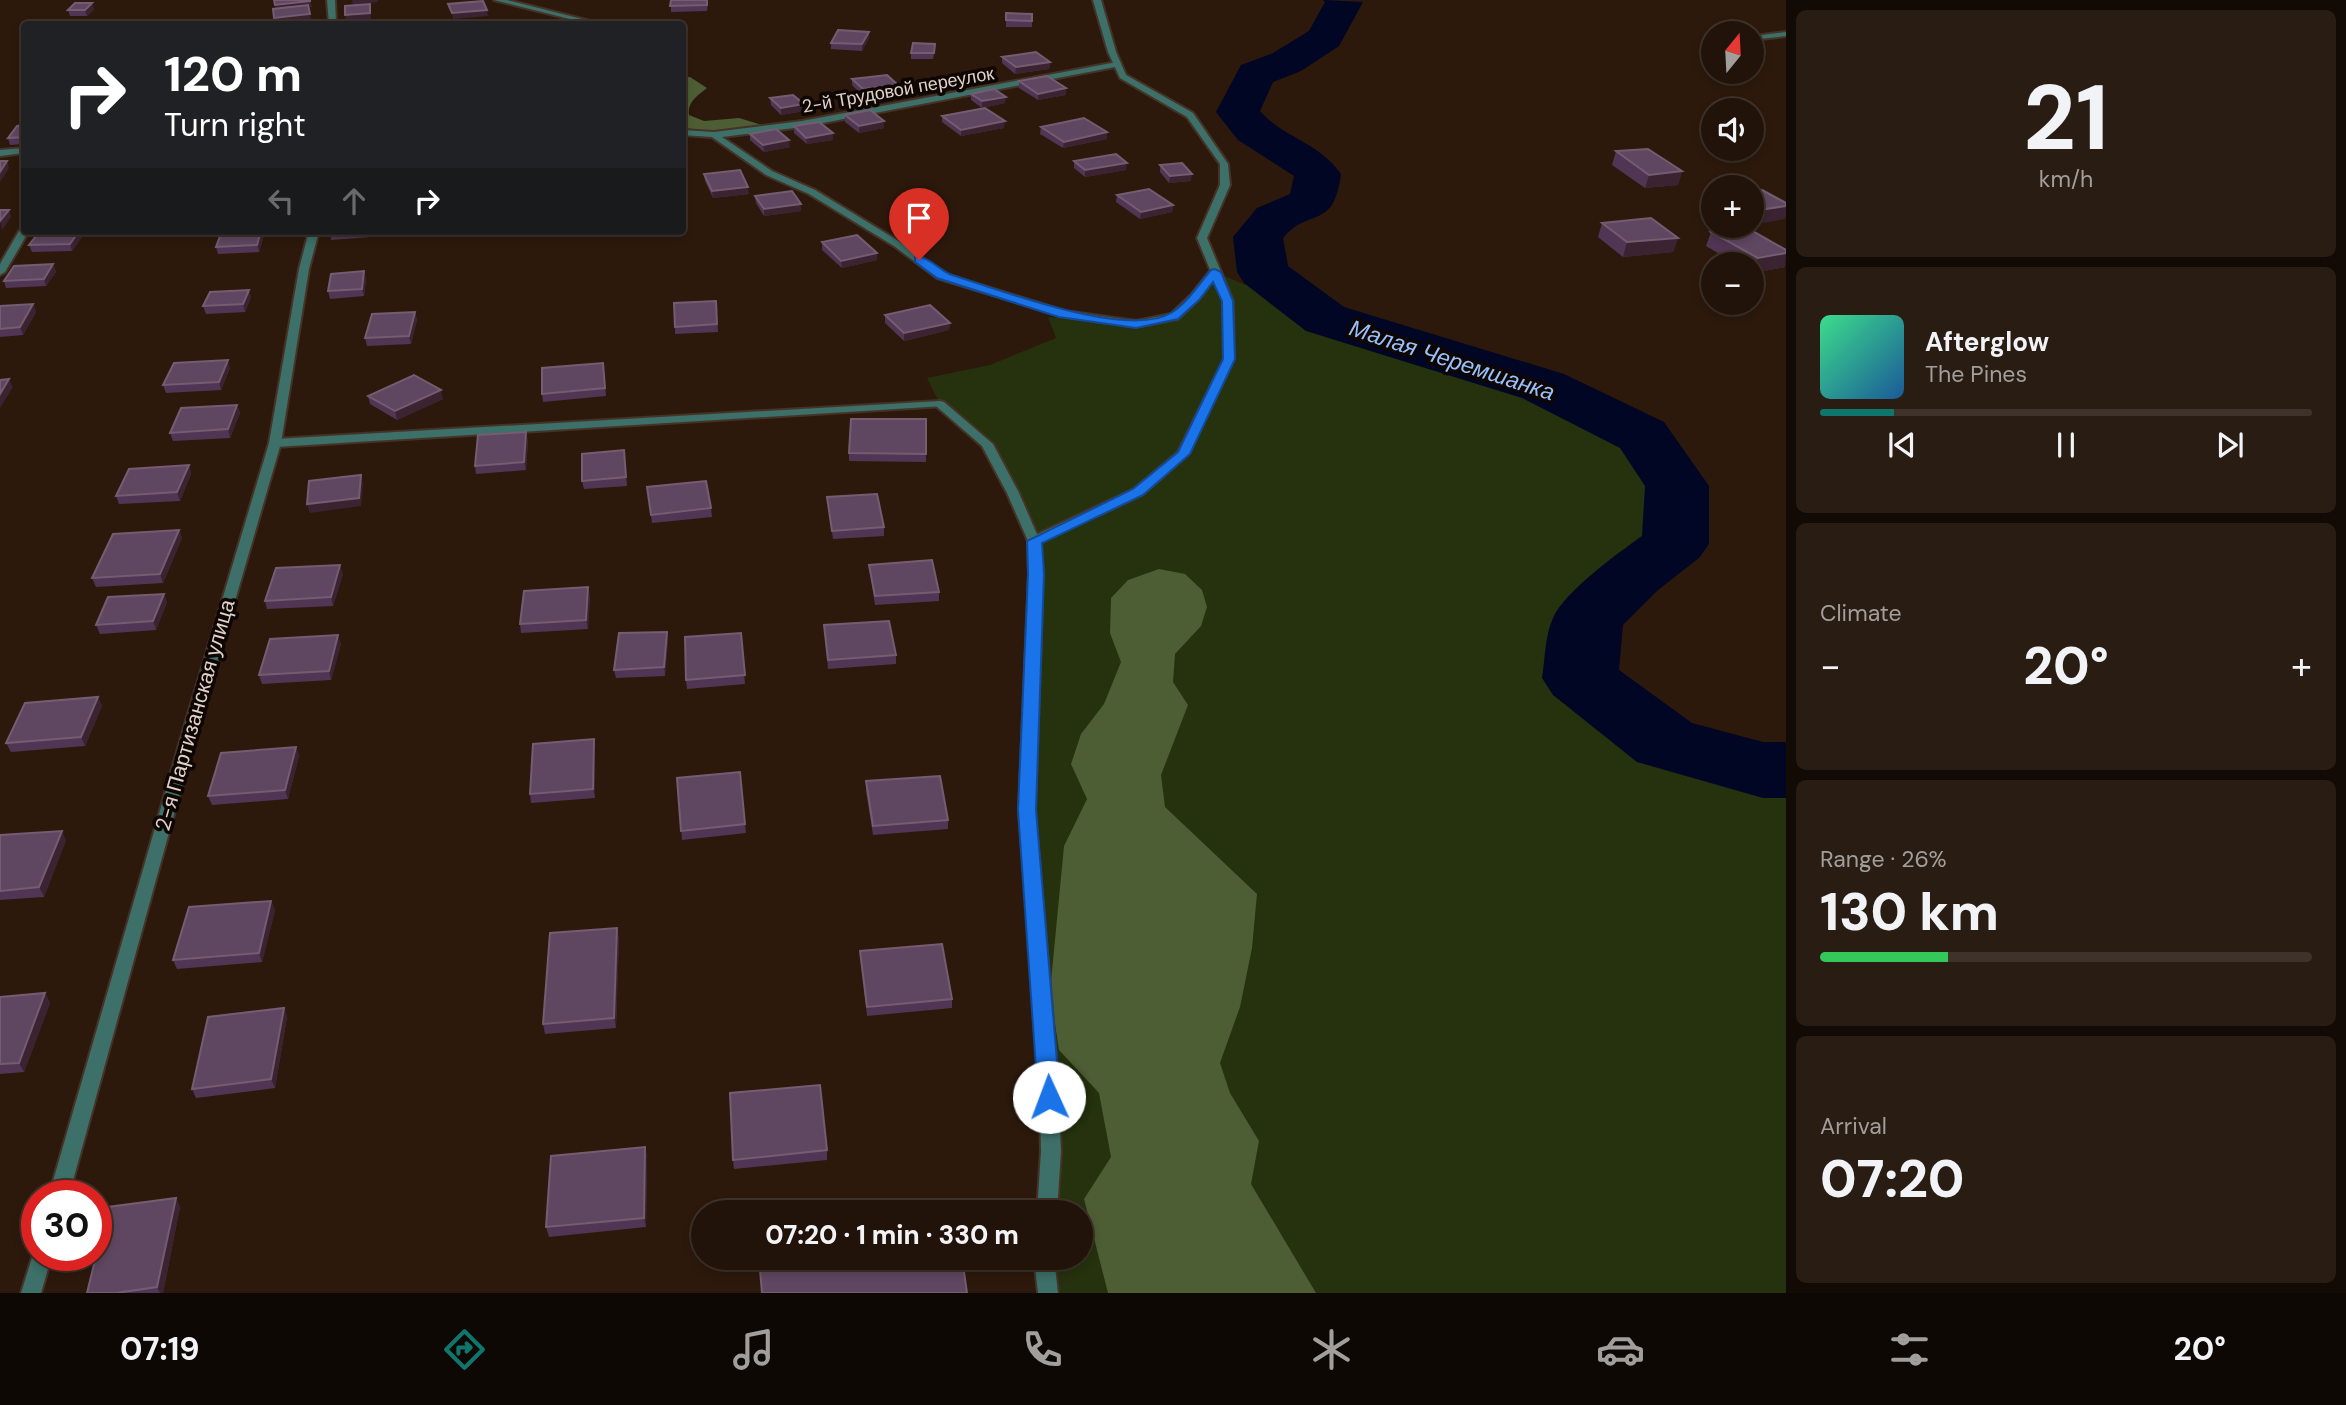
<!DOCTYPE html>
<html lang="en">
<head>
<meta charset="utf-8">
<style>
	:root { --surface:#211309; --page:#291c12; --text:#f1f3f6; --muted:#a29e9c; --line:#3e322a; --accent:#0f766e }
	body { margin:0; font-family:"DM Sans",sans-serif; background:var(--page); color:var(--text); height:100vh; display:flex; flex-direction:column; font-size:26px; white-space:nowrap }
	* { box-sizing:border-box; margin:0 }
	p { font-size:23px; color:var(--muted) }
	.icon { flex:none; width:38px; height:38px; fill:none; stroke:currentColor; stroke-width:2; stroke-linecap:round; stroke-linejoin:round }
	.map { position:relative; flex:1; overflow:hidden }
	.drawer { display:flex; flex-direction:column; gap:10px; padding:10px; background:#120a05; width:560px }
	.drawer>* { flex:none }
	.banner { position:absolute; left:21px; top:21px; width:665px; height:214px; border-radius:7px; box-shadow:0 4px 10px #0003,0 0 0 2px var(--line); background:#202124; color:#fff; overflow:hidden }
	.needle { width:46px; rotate:18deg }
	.tools { position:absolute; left:1701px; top:21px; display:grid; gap:14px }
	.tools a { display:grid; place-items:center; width:63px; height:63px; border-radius:50%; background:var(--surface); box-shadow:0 4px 10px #0003,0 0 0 2px var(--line); font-size:35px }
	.speed { position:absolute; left:21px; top:1180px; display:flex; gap:14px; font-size:35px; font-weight:700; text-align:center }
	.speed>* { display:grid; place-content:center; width:91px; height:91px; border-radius:50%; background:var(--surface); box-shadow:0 4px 10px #0003,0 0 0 2px var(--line); line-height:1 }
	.speed .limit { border:10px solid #d22; background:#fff; color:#111 }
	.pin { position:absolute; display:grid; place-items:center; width:60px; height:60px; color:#fff; margin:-72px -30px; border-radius:50% 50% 50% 0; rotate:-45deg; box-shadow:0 0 7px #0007 }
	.pin .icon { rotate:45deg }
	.me { position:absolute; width:77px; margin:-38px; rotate:358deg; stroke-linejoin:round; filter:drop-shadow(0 0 5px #0008) }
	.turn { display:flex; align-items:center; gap:24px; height:147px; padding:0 28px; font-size:32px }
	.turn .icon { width:91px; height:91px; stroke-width:2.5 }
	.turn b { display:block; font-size:49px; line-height:60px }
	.lanes { display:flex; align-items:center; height:66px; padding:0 28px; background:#0003; justify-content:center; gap:35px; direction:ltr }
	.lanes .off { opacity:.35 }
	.big { font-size:52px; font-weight:800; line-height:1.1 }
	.drawer .card { flex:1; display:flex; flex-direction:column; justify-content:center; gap:10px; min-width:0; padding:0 24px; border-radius:10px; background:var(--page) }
	.drawer .dial { align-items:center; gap:0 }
	.dial b { font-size:91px; line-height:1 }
	.song { display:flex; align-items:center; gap:21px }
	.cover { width:84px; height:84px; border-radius:10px; background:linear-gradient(135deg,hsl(150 70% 55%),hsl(210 70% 35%)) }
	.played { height:7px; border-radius:4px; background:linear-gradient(90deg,var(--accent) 15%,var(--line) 15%) }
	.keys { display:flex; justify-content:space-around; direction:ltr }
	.heat { display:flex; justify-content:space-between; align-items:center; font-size:38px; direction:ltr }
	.charge { height:10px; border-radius:5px; background:linear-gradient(90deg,#34c759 26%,var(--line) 0) }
	.trip { position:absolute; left:691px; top:1200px; width:402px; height:70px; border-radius:35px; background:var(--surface); box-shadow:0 4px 10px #0003,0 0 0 2px var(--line); font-weight:800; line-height:70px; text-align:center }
	.menu { display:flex; height:112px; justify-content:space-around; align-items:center; background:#0d0804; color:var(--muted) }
	.menu .icon { width:49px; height:49px }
	.menu .on { color:var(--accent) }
	.menu b { font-size:32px; color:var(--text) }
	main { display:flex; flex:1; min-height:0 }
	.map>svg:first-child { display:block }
	.green { fill:#25320d }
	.forest { fill:#4d5d34 }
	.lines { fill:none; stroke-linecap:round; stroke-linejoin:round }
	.river { fill:#000623; fill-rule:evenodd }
	.lane-casing { stroke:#453327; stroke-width:4 }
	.street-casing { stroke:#453327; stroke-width:4 }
	.lane { fill:#3d7068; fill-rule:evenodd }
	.street { fill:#3d7068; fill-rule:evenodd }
	.wall { fill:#503654 }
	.shaded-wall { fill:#3b2332 }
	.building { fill:#5f4761; stroke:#745c71; stroke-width:2 }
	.route { fill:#1a73e8; stroke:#114b97; stroke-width:2 }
	.labels { text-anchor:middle; stroke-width:7; stroke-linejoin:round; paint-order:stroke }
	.far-street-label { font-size:18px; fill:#e0d2ca; stroke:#0e0603 }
	.street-label { font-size:21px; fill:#e0d2ca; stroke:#0e0603 }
	.water-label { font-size:23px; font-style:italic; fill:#98c0fc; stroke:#0e0603 }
</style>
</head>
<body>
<main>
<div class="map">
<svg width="1786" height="1293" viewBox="0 0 1786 1293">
	<rect width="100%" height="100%" fill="#2c190c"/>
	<path class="green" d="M1215 272 1325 319 1543 386 1642 435 1677 486 1675 544 1633 575 1585 641 1580 678 1665 743 1763 770H1786V1293H1059L1057 1258H1082V1213H1054L1027 810 1034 541 987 444 940 404 927 378 990 365 1056 338 1048 317 1136 324 1174 317Z"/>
	<path class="forest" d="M683 77H690L707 88C698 95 687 102 689 115L704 121 739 118 762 125 709 131 683 128Z
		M1159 569 1185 574 1202 590 1207 607 1201 626 1175 654 1173 682 1188 705 1161 775 1165 807 1257 894 1252 948 1240 1007 1220 1063 1230 1093 1259 1141 1251 1184 1316 1293H1108L1084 1199 1111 1157 1099 1093 1059 1050 1050 992 1064 846 1087 799 1071 764 1081 734 1104 704 1121 662 1110 633 1111 598 1128 580Z"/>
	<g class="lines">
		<path class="river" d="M1323 0 1363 2 1339 46 1301 71 1273 82 1260 111C1285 139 1318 141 1341 174 1333 232 1310 206 1283 238L1288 266 1344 307 1564 374 1664 422 1709 486V544L1699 558 1658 590 1623 625 1619 670 1692 723 1763 742H1786V798H1763L1637 762 1553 695 1542 678C1545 660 1545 635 1553 618 1565 591 1617 554 1642 536L1645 486 1620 448 1522 398 1306 331 1244 283 1237 272 1233 237 1257 208 1290 194 1294 176 1238 140 1216 112 1241 65 1273 53 1309 31 1325 2Z"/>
		<g class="lane-casing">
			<path id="lane" d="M494 0H507L590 21 586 23Z
				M1093 0H1101L1116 52 1126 75 1193 113 1228 164 1230 185 1207 238 1233 301 1234 359 1189 454 1142 495 1034 545 1029 544 1028 541 1029 538 1134 489 1178 452 1224 359 1223 301 1197 238 1220 185V164L1187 117 1120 78 1108 52Z
				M940 401 946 404 944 406 275 447 269 443 275 439Z"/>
		</g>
		<g class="street-casing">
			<path id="street" d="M327 0H335L336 24H329Z
				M1786 32V36L1752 40 1754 36Z
				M1117 62 1121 64 1120 66 802 127 722 137 772 171 815 190 900 242 945 274 1065 311 1136 321 1171 314 1191 295 1211 270 1220 272 1199 299 1178 319 1136 327 1060 316 937 278 894 246 809 194 766 175 712 137 682 135V130L714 132 802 121Z
				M24 148V153L0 156V150Z
				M24 228V231H29L5 272 0 275V264L19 231Z
				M309 231H319L309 269 281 443 197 731 69 1195H49L183 731 269 443 299 269Z
				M940 401 944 402 993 444 1019 493 1040 541 1043 574 1035 810 1057 1070 1061 1151 1057 1213H1037L1041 1151 1039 1070 1019 810 1029 574 1028 541 1007 493 982 446 936 406 934 404Z
				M35 1248H37V1255H52L41 1293H21Z
				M1034 1258H1054L1058 1293H1038Z"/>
		</g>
		<use href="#lane" class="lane"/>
		<use href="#street" class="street"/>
	</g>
	<path class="wall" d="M671 0H708L707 11 671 12Z
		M94 9 87 16H70L68 10Z
		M1006 13 1032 14V27H1006Z
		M869 38 862 51 831 49V43Z
		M935 50 933 59H911V53Z
		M1002 57 1050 62 1049 69 1015 74 1002 63Z
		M852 79 898 85V91L863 96 852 85Z
		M1019 81 1066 95 1038 100 1019 88Z
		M971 94 1005 103 982 108 971 100Z
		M770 98 804 104V111L781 115 771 105Z
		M845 115 884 121V128L859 133 845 122Z
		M942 116 1004 128 961 136 942 122Z
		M24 125V144L10 145 8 138Z
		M794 126 833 140 807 144 794 133Z
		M1041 127 1107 132V139L1063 148 1040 134Z
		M750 134 790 147 764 152 750 140Z
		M1616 151 1682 171 1678 185 1645 188 1612 165Z
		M1074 161 1126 170 1085 177 1074 168Z
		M1160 165 1191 181 1169 183 1160 172Z
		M704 174 749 194 713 198 705 181Z
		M1117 195 1173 205 1172 212 1140 219 1116 202Z
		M755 196 801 211 764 216 756 203Z
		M1712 198H1713V216L1707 212Z
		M1602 223 1678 238 1673 252 1623 257 1598 237Z
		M1731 226H1746H1744L1785 267 1752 273V264H1737L1706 246 1711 232 1734 228Z
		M86 231 72 251 32 252 29 245Z
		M330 231H372L371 237 331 240Z
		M265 232 259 252 218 254 216 247Z
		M822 242 877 253V260L842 268 822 250Z
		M53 264 56 272 46 286 6 288 4 281Z
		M366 279 364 296 330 299 328 291Z
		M251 297 245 312 206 314 203 306Z
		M716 301 718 332 675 334V327Z
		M33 304 36 312 23 335 0 337V306Z
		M415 312 417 320 411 344 367 346 365 338Z
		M885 315 950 323 949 330 904 341 885 323Z
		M603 363 606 396 543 402 542 394Z
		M230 368 221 390 166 393 163 385Z
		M368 396 443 399 397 420 370 404Z
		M237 405 240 413 230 438 173 441 170 433Z
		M926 419V462L849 461V453Z
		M528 440 526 470 476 474 475 466Z
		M624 450 627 486 584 489 582 481Z
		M189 465 191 474 180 501 119 504 116 496Z
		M647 487 711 508 712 517 652 523Z
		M827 497 884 527V536L833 539Z
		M179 530 182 538 163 583 96 587 92 578Z
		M869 565 939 592V601L875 605 870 573Z
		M343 574 333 606 267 609 265 601Z
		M590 596 588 629 521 633 520 624Z
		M167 602 156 630 100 634 96 625Z
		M824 625 896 655V664L828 669Z
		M667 632 668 640 665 676 616 678 614 670Z
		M741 633 745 684 687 689 686 680Z
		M341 644 331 680 262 684 259 675Z
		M98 697 102 706 85 746 11 752 6 743Z
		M594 739 595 748V798L531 803 530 794Z
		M296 747 299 756 288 799 212 805 208 796Z
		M740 772 746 833 682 840 677 778Z
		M866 781 948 820V829L873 835 866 791Z
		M0 835 66 840 44 897 0 900Z
		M271 901 275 910 262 962 177 969 173 960Z
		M619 937 616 1028 545 1034 543 1024Z
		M860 951 952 999V1008L867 1016Z
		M45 993 50 1003 24 1072 0 1074V997Z
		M284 1008 287 1017 275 1088 196 1098 192 1089Z
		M645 1147 647 1157 646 1227 549 1237 546 1227Z
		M827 1150V1160L734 1169 733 1160Z
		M176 1198 180 1207 163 1293H87Z"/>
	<path class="shaded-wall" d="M352 0H378V2L353 5Z
		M310 1 312 7 276 11 275 5Z
		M92 3 94 9 87 16 85 10Z
		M370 4 371 19 346 21 345 15Z
		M487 10 488 16 453 19 452 13Z
		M310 14 311 20 275 24 274 18Z
		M869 32V38L862 51V44Z
		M1050 62 1049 69 1015 74 1016 67Z
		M898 85V91L863 96V89Z
		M1066 88V95L1038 100V94Z
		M1006 97 1005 103 982 108V101Z
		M804 104V111L781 115V108Z
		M884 121V128L859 133V126Z
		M1005 121 1004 128 961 136V130Z
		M1107 132V139L1063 148 1064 142Z
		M833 133V140L807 144 806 138Z
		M789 140 790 147 764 152 763 145Z
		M7 161 9 168 0 182V172Z
		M1127 163 1126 170 1085 177V170Z
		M1682 171 1678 185 1645 188 1649 175Z
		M1192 174 1191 181 1169 183 1170 176Z
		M748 187 749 194 713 198 712 191Z
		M801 204V211L764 216V209Z
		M1173 205 1172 212 1140 219 1141 212Z
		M1786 206V215L1785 219 1752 225V211Z
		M9 210 11 217 2 230 0 221Z
		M79 231H86L72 251 70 244Z
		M261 231H265V232L259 252 257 245Z
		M1678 238 1673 252 1623 257 1627 242Z
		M877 253V260L842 268 841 261Z
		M1786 253 1785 267 1752 273 1758 258Z
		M53 264 56 272 46 286 44 279Z
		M364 271 366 279 364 296 362 289Z
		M249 290 251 297 245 312 243 304Z
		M33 304 36 312 23 335 20 327Z
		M415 312 417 320 411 344 409 336Z
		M950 323 949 330 904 341V333Z
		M228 360 230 368 221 390 219 382Z
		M9 379 13 387 0 408V394Z
		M441 390 443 399 397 420 395 411Z
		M237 405 240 413 230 438 228 429Z
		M526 432 528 440 526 470 524 462Z
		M189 465 191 474 180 501 177 492Z
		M361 475 363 484 361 506 310 513 307 504Z
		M179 530 182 538 163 583 160 574Z
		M340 565 343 574 333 606 331 597Z
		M588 587 590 596 588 629 586 620Z
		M164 594 167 602 156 630 153 621Z
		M667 632 668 640 665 676 664 667Z
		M338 635 341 644 331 680 329 671Z
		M98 697 102 706 85 746 81 737Z
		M594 739 595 748V798L593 789Z
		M296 747 299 756 288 799 285 790Z
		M62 831 66 840 44 897 39 887Z
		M271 901 275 910 262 962 259 953Z
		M617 928 619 937 616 1028 614 1018Z
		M45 993 50 1003 24 1072 19 1063Z
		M284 1008 287 1017 275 1088 271 1079Z
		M645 1147 647 1157 646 1227 644 1218Z
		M176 1198 180 1207 163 1293H160L157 1287Z"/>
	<path class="building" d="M274 0H310V1L275 5Z
		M671 0H707V5L670 6Z
		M483 1 487 10 452 13 448 4Z
		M75 3H92L85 10H68Z
		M370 4V13L345 15V6Z
		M308 5 310 14 274 18 273 9Z
		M1006 13 1032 14V21L1006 20Z
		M548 21 550 24H519Z
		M838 30 869 32 862 44 831 43Z
		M913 43 935 44 934 53H911Z
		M1036 52 1050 62 1016 67 1002 57Z
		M887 75 898 85 863 89 852 79Z
		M1047 76 1066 88 1038 94 1019 81Z
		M994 89 1006 97 982 101 971 94Z
		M793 95 804 104 781 108 770 98Z
		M985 108 1005 121 961 130 942 116Z
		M870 110 884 121 859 126 845 115Z
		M1084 118 1107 132 1064 142 1041 127Z
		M819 122 833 133 806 138 794 126Z
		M24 125V137L8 138 17 126Z
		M776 129 789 140 763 145 750 134Z
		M1648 149 1682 171 1649 175 1616 151Z
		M1116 154 1127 163 1085 170 1074 161Z
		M0 161H7L0 172Z
		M1182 163 1192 174 1170 176 1160 165Z
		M740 170 748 187 712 191 704 174Z
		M1149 189 1173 205 1141 212 1117 195Z
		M1762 190 1786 203V206L1752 211V192Z
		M792 191 801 204 764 209 755 196Z
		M0 210H9L0 221Z
		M1651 218 1678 238 1627 242 1602 223Z
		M1744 226 1786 250V253L1758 258 1711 232Z
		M40 231H79L70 244 29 245Z
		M222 231H261L257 245 216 247Z
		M857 235 877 253 841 261 822 242Z
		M53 264 44 279 4 281 14 266Z
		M364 271 362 289 328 291 331 274Z
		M249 290 243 304 203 306 210 292Z
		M716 301 717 324 675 327 674 303Z
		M33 304 20 327 0 329V306Z
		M930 305 950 323 904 333 885 315Z
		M415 312 409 336 365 338 372 314Z
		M228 360 219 382 163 385 174 363Z
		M603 363 605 388 542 394V368Z
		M414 375 441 390 395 411 368 396Z
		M9 379 0 394V380Z
		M237 405 228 429 170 433 181 408Z
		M851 419H926V454L849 453Z
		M526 432 524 462 475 466 478 435Z
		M624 450 626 477 582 481V454Z
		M189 465 177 492 116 496 129 469Z
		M361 475 359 498 307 504 309 481Z
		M706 481 711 508 651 515 647 487Z
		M877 494 884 527 832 531 827 497Z
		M179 530 160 574 92 578 113 534Z
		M932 560 939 592 875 596 869 565Z
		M340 565 331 597 265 601 276 568Z
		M588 587 586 620 520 624 524 591Z
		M164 594 153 621 96 625 108 597Z
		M889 621 896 655 828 660 824 625Z
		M667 632 664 667 614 670 619 633Z
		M741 633 745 675 686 680 685 637Z
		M338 635 329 671 259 675 270 639Z
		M98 697 81 737 6 743 25 703Z
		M594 739 593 789 530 794 533 744Z
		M296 747 285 790 208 796 221 753Z
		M740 772 745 824 681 831 677 778Z
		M940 776 948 820 873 826 866 781Z
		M62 831 39 887 0 891V835Z
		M271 901 259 953 173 960 189 907Z
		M617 928 614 1018 543 1024 550 933Z
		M942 944 952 999 867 1007 860 951Z
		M45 993 19 1063 0 1064V997Z
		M284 1008 271 1079 192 1089 208 1017Z
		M820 1085 827 1150 733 1160 730 1093Z
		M645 1147 644 1218 546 1227 551 1156Z
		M176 1198 157 1287 116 1293H87L108 1207Z
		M759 1258H962L967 1293H762Z"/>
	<path class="route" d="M915 257C928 255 940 271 952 275 1000 290 1127 339 1171 313 1187 303 1199 284 1211 270L1215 269 1221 272 1233 301 1235 359 1190 454 1143 495 1042 543 1044 574 1036 810 1060 1097 1057 1103 1049 1106 1041 1103 1038 1097 1018 810 1028 574 1027 541 1133 489 1178 452 1223 359 1222 301 1213 282 1199 300 1178 319 1136 328 1059 317 937 278 915 262Z"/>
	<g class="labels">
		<g class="far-street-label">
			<text transform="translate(898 90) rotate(-10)" y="6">2-й Трудовой переулок</text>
		</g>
		<g class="street-label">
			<text transform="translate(195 715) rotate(-74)" y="7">2-я Партизанская улица</text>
		</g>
		<g class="water-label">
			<text transform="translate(1452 360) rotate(18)" y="8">Малая Черемшанка</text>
		</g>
	</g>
</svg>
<div class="tools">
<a><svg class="needle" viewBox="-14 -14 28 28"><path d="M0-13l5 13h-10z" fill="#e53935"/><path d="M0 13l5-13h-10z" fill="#a29e9c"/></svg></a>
<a><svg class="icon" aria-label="sound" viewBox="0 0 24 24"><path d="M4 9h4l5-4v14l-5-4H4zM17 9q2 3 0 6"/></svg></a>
<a>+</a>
<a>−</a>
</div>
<div class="speed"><div class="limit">30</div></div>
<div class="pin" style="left:919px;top:260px;background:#d93025"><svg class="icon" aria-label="arrive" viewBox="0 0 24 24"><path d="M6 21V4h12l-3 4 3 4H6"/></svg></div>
<svg class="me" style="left:1049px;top:1097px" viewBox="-20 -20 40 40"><circle r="19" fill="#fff"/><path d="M0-13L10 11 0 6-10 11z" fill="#1a73e8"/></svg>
<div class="trip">07:20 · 1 min · 330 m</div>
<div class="banner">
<div class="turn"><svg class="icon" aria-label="right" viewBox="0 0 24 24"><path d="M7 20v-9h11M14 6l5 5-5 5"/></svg><div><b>120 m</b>Turn right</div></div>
<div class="lanes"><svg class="icon off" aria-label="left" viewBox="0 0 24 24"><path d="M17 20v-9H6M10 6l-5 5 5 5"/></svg><svg class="icon off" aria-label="ahead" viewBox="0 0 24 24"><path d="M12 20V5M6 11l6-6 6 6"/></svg><svg class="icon" aria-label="right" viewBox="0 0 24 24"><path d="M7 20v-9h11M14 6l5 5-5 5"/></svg></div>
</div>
</div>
<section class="drawer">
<div class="card dial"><b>21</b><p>km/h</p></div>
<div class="card">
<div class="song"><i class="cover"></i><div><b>Afterglow</b><p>The Pines</p></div></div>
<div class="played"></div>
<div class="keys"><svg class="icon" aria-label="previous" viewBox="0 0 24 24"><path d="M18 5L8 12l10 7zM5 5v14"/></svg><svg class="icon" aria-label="pause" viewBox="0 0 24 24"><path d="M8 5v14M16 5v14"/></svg><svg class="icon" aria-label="next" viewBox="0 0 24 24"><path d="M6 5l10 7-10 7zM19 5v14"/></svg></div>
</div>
<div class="card"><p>Climate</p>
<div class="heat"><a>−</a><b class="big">20°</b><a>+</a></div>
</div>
<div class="card"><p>Range · 26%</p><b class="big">130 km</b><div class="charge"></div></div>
<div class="card"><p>Arrival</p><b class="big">07:20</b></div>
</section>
</main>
<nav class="menu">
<b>07:19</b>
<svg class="icon on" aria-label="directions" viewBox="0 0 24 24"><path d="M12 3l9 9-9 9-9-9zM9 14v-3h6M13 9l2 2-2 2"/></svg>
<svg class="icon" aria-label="music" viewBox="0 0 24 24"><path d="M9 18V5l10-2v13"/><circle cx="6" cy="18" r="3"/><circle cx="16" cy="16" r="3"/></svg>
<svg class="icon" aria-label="phone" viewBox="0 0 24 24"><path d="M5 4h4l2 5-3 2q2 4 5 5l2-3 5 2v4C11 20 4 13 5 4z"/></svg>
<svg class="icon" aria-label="climate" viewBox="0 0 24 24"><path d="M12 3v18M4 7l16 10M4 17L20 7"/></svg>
<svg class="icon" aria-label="car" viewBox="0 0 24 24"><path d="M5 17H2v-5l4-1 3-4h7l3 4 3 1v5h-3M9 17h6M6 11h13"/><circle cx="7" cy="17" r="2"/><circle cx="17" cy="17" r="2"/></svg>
<svg class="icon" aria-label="filters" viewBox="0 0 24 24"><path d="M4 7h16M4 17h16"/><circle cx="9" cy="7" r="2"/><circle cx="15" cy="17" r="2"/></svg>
<b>20°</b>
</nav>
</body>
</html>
